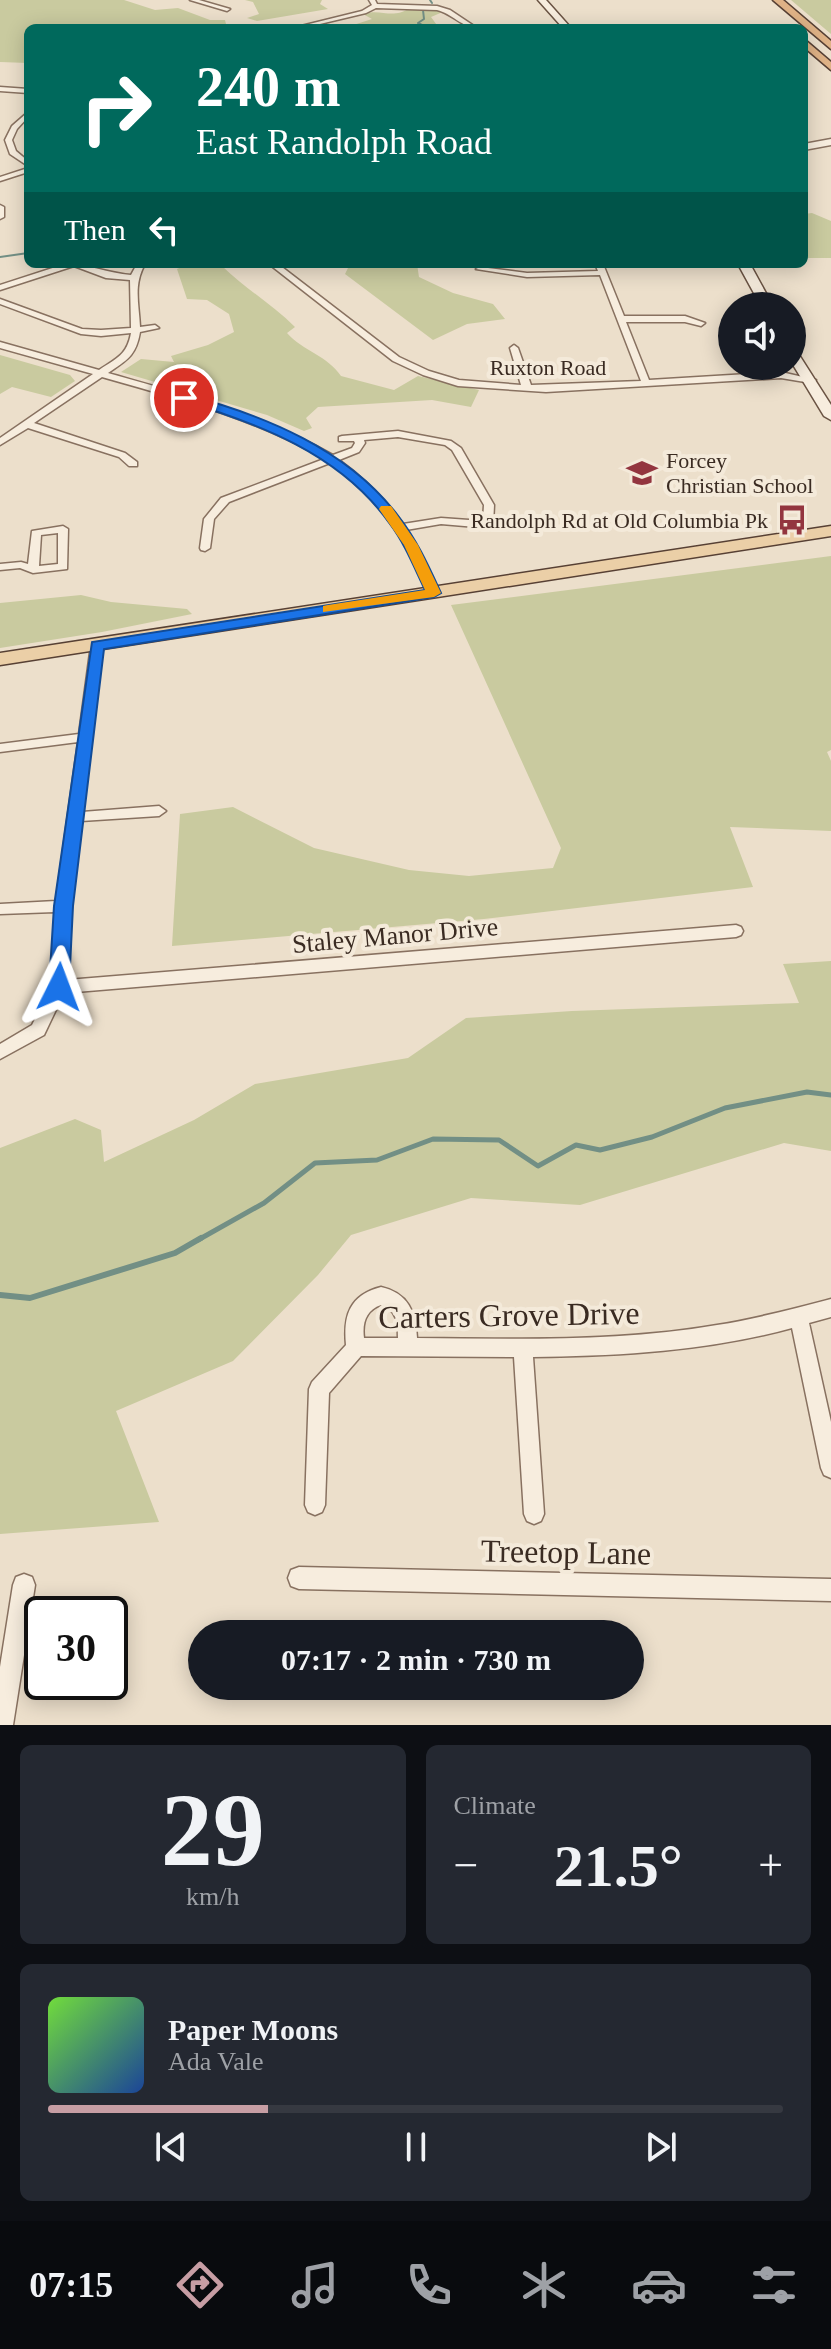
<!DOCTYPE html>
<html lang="en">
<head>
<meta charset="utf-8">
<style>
	:root { --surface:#171b24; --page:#242831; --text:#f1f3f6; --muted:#9ea1a6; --line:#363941; --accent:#c79ea4 }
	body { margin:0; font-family:Georgia,serif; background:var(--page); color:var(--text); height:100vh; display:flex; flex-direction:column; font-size:30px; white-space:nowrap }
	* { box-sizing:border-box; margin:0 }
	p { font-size:26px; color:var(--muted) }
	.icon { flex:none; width:44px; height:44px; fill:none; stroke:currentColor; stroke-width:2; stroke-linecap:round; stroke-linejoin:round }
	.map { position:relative; height:1725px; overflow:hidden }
	.sheet { display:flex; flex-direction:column; gap:20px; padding:20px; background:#0d0f14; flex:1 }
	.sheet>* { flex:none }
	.guide { position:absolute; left:24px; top:24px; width:784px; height:244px; border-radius:12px; box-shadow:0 4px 20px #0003; background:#00695c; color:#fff; overflow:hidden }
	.fabs { position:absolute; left:718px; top:292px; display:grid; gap:16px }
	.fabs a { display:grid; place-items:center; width:88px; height:88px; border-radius:50%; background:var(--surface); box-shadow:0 4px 20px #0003; font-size:40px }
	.speed { position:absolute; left:24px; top:1596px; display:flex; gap:16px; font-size:40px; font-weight:700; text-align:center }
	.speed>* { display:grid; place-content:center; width:104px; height:104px; border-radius:50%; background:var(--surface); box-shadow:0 4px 20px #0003; line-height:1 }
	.speed .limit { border:4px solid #111; border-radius:12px; background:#fff; color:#111 }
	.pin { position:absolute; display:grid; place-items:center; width:68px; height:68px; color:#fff; margin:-34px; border:4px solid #fff; border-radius:50%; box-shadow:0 2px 8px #0007 }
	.me { position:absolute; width:88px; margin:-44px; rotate:3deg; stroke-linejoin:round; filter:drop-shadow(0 0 6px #0008) }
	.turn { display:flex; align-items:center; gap:28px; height:168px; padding:0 40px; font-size:36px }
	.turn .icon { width:104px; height:104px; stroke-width:2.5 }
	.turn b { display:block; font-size:56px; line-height:68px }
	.then { display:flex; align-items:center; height:76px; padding:0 40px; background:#0003; gap:16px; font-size:30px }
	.big { font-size:60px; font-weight:700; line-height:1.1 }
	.sheet .widget { flex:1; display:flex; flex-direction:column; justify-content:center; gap:12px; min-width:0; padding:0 28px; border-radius:12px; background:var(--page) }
	.sheet .dial { align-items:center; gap:0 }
	.dial b { font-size:104px; line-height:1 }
	.song { display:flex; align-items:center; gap:24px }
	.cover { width:96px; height:96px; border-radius:12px; background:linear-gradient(135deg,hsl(100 70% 55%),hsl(220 70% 35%)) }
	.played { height:8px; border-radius:4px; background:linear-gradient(90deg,var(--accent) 30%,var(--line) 30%) }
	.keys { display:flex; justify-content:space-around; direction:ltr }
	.heat { display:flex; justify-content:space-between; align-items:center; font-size:44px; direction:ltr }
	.sheet .tiles { flex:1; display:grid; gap:20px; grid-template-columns:1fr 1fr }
	.widget:last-child { grid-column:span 2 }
	.trip { position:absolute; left:188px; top:1620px; width:456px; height:80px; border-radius:40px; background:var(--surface); box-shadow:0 4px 20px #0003; font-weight:700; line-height:80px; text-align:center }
	.dock { display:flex; height:128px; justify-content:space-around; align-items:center; background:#090b0e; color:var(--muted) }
	.dock .icon { width:56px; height:56px }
	.dock .current { color:var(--accent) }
	.dock b { font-size:36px; color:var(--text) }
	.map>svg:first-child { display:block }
	.green { fill:#c9ca9f }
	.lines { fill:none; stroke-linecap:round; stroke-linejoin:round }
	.stream-far2 { stroke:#728f85; stroke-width:2 }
	.stream-far1 { stroke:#728f85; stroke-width:5 }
	.stream { stroke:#728f85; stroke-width:6 }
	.minor-casing { stroke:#887160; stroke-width:3 }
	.tertiary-casing { stroke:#887160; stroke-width:3 }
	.secondary-casing { stroke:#6a5343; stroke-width:3 }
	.primary-casing { stroke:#574034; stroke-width:3 }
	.trunk-casing { stroke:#574034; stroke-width:3 }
	.minor { fill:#f7edde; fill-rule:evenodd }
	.tertiary { fill:#f7edde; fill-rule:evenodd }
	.secondary { fill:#f7edde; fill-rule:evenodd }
	.primary { fill:#ebcfa7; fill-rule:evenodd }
	.trunk { fill:#dfb286; fill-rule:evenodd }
	.route { fill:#1a73e8; stroke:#114b97; stroke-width:2 }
	.slow { fill:#f59e0b }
	.labels { text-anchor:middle; stroke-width:8; stroke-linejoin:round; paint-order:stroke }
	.far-street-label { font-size:22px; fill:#3a2b22; stroke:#f4eada }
	.far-poi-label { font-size:22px; fill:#3a2b22; stroke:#f4eada; text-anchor:start }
	.street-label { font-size:26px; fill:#3a2b22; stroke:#f4eada }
	.near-street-label { font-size:32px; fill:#3a2b22; stroke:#f4eada }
</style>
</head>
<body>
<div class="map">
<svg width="831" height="1725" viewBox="0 0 831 1725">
	<rect width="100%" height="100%" fill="#ecdfcb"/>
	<path class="green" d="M0 0H124L155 10 178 8 210 20H225L227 28H28V63L0 62Z
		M245 0H322L320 4 328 9 257 21 247 18 259 14 253 2Z
		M791 0H831V34Z
		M410 8 445 11 431 17 439 28H344L372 19 363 14C382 8 391 20 410 8Z
		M812 213 831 221V258H804V214Z
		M188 264H224L223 267C246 289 273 305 295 327L287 333C303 351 328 356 341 376L394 390 418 376 479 390 471 407 432 400 318 407 306 418 312 428 304 431 267 415 121 372 141 359 174 362 171 356 208 345 234 332 229 314 207 300 187 299 177 269Z
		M350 264H417L419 277 453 293 493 304 505 319 467 324 433 340 345 274Z
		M0 355 70 375 75 381 51 397 12 387 0 394Z
		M831 556V750L827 752 831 761V831L730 827 753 887 484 919 172 946 180 814 233 807 314 848 409 870 469 876 553 868 561 848 451 605Z
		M81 595 111 602 187 609 192 614 102 632 0 648V603Z
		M831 961V1151L784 1143 580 1205 471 1198 351 1235 318 1275 233 1361 116 1411 159 1522 0 1534V1148L75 1119 101 1130 104 1162 194 1120 255 1084 408 1058 466 1018 572 1011 799 1003 783 964Z"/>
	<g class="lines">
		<path class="stream-far2" d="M430 0 432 3
			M417 28 422 25 418 23 424 19 423 10
			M0 257 28 253"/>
		<path class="stream-far1" d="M198 1240 264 1203 315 1163 377 1160 433 1139 499 1140 538 1166 576 1145 600 1150 652 1137 725 1108 807 1092 831 1095"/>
		<path class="stream" d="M0 1295 30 1298 175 1253 201 1238"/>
		<g class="minor-casing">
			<path id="minor" d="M190 0H199L230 9 227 11Z
				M369 0H375L377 4 437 6 450 10 477 28C463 28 451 13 437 10L376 8 366 13 303 28H293L362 11 372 5Z
				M0 87 28 89V93L0 91Z
				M28 112V117L17 129 12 140 16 151 28 161V166L10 154 5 140 12 126Z
				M28 168V172L0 181V177Z
				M0 205 4 207V217L0 219Z
				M65 264C88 264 108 273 131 275L137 264H145C133 285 139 304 140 327L155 325 159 328 140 332C136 356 127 360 108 373 185 395 263 415 333 455L352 448 355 443 354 441H339V437L342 436 398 431 451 441 461 448 494 505 493 525 488 528 441 524 406 530 440 593 434 596 430 595C421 579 414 562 405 545 386 512 361 486 330 463L229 502 214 519 210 548 205 551 201 550 200 548 204 519 221 498 324 459C255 418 178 399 102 377L34 423 125 453 137 462V466H129L119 457 28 428 0 445V438L93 374 0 348V342L99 370C117 358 127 355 131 333L101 336 81 334 0 304V299L82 329 101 330 131 328 130 280 106 278 74 266 0 290V285ZM398 437 445 445 452 450 484 505 483 521 441 518 403 524C385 499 364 478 339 460L359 452 365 443 364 440Z
				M269 264H278L399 357 429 371 459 380 521 385 510 348 514 345 518 348 531 385 641 381 600 275 527 277 476 269 480 267 527 273 598 271 595 264H603L624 316H685L705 323 701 326 685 322H626L649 380 781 372 816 380 811 383 781 378 546 392 458 386 423 375 393 361Z
				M63 526 68 529 67 569 33 573 20 568 0 570V564L21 562 28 564 32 531ZM58 533V564L39 566 41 535Z
				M97 641 103 645 82 812 159 806 166 811 159 816 81 821 70 906 67 980 736 925 741 927 743 931 741 935 736 937 64 993 44 1035 0 1059V1044L32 1025 51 987 55 912 0 914V904L56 901 78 742 0 752V744L79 734 91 645Z
				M381 1287C408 1293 416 1312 417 1338 516 1339 618 1342 717 1325 756 1319 793 1309 831 1299V1317L809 1323 831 1422V1478L824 1475 821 1468 792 1328C708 1351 619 1356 533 1357L544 1514 541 1521 534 1524 527 1521 524 1514 514 1357 361 1356 329 1393 325 1505 322 1512 315 1515 308 1512 305 1505 309 1389 312 1382 346 1345C343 1315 350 1295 381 1287ZM381 1305C397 1309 398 1324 398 1338H364C362 1323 366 1310 381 1305Z
				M299 1567 831 1579V1601L299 1589 291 1586 288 1578 291 1570Z
				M24 1574 32 1577 35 1585 13 1725H0V1667L13 1585 16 1577Z"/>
		</g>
		<g class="tertiary-casing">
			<path id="tertiary" d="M831 139V145L804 150V144Z"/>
		</g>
		<g class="secondary-casing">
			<path id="secondary" d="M538 0H546L571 28H563Z
				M738 264H750L773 306H761Z
				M792 349 796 350 831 405V420L824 416 792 363Z"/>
		</g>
		<g class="primary-casing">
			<path id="primary" d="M831 526V536L0 665V653Z"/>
		</g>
		<g class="trunk-casing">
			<path id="trunk" d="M773 0H783L831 41V49Z
				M804 39 831 62V70L804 47Z"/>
		</g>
		<use href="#minor" class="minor"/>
		<use href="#tertiary" class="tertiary"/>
		<use href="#secondary" class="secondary"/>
		<use href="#primary" class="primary"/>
		<use href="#trunk" class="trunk"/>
	</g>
	<path class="route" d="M184 394C264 415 348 449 399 517 417 540 429 567 441 593L434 597 104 649 73 906 69 987 66 992H52L49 987 54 906 92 642 425 590C414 567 405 544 390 524 341 454 258 423 180 400L178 398Z"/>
	<path class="slow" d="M381 506H391L418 545 441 593 434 597 323 612V606L328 605 425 590 404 545 379 509Z"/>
	<defs>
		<g id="school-bare" transform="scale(2.4)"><path d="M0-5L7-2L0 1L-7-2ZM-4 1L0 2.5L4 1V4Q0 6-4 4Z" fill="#93353f" stroke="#f4eada" stroke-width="2.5" paint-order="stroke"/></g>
		<g id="bus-bare" transform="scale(2.4)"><path d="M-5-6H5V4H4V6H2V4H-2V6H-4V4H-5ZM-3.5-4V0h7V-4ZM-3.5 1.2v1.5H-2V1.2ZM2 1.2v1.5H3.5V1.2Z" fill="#93353f" stroke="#f4eada" stroke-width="2.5" paint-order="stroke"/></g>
	</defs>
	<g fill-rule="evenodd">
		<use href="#school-bare" x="642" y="473"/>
		<use href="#bus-bare" x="792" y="520"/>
	</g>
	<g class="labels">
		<g class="far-street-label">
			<text x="548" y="375">Ruxton Road</text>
		</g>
		<g class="far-poi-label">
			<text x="666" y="468">Forcey<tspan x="666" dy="25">Christian School</tspan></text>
			<text x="768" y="528" text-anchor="end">Randolph Rd at Old Columbia Pk</text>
		</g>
		<g class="street-label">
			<text transform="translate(395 935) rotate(-5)" y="9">Staley Manor Drive</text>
		</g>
		<g class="near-street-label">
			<text transform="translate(509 1315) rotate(-1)" y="11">Carters Grove Drive</text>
			<text transform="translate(566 1552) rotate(1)" y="11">Treetop Lane</text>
		</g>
	</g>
</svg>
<div class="fabs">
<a><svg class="icon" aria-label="sound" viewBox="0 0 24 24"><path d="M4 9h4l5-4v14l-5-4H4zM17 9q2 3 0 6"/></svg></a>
</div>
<div class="speed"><div class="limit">30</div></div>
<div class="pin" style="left:184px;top:398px;background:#d93025"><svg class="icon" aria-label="arrive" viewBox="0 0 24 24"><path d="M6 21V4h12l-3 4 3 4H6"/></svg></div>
<svg class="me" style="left:59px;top:987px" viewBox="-20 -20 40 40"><path d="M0-17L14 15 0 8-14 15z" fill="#1a73e8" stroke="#fff" stroke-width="4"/></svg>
<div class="trip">07:17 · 2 min · 730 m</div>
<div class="guide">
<div class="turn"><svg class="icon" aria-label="right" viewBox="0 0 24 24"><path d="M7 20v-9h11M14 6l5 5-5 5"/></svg><div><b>240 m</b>East Randolph Road</div></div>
<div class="then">Then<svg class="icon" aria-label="left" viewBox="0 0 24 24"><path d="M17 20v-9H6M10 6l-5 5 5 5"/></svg></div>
</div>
</div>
<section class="sheet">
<div class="tiles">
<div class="widget dial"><b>29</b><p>km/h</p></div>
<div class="widget"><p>Climate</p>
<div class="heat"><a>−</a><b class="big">21.5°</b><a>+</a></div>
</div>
<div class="widget">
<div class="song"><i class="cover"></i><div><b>Paper Moons</b><p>Ada Vale</p></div></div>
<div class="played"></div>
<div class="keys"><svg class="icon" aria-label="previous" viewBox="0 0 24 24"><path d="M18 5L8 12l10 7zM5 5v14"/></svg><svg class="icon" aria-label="pause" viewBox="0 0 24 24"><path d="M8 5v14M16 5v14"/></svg><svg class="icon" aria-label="next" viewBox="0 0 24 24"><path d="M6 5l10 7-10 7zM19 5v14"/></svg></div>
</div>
</div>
</section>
<nav class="dock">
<b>07:15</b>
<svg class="icon current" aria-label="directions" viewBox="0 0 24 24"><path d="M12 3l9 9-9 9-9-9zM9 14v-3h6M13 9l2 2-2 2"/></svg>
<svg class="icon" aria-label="music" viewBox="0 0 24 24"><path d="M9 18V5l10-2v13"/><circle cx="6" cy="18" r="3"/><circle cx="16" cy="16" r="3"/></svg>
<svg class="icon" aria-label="phone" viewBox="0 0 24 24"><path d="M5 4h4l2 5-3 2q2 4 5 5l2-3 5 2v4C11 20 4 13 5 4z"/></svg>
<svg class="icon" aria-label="climate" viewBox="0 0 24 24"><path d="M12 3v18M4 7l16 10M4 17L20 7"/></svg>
<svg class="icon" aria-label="car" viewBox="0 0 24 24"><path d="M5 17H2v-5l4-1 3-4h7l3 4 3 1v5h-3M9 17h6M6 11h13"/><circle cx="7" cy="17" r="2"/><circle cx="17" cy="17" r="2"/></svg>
<svg class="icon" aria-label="filters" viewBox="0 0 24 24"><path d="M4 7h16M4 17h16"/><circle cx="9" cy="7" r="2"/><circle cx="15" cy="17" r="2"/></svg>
</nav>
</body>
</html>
